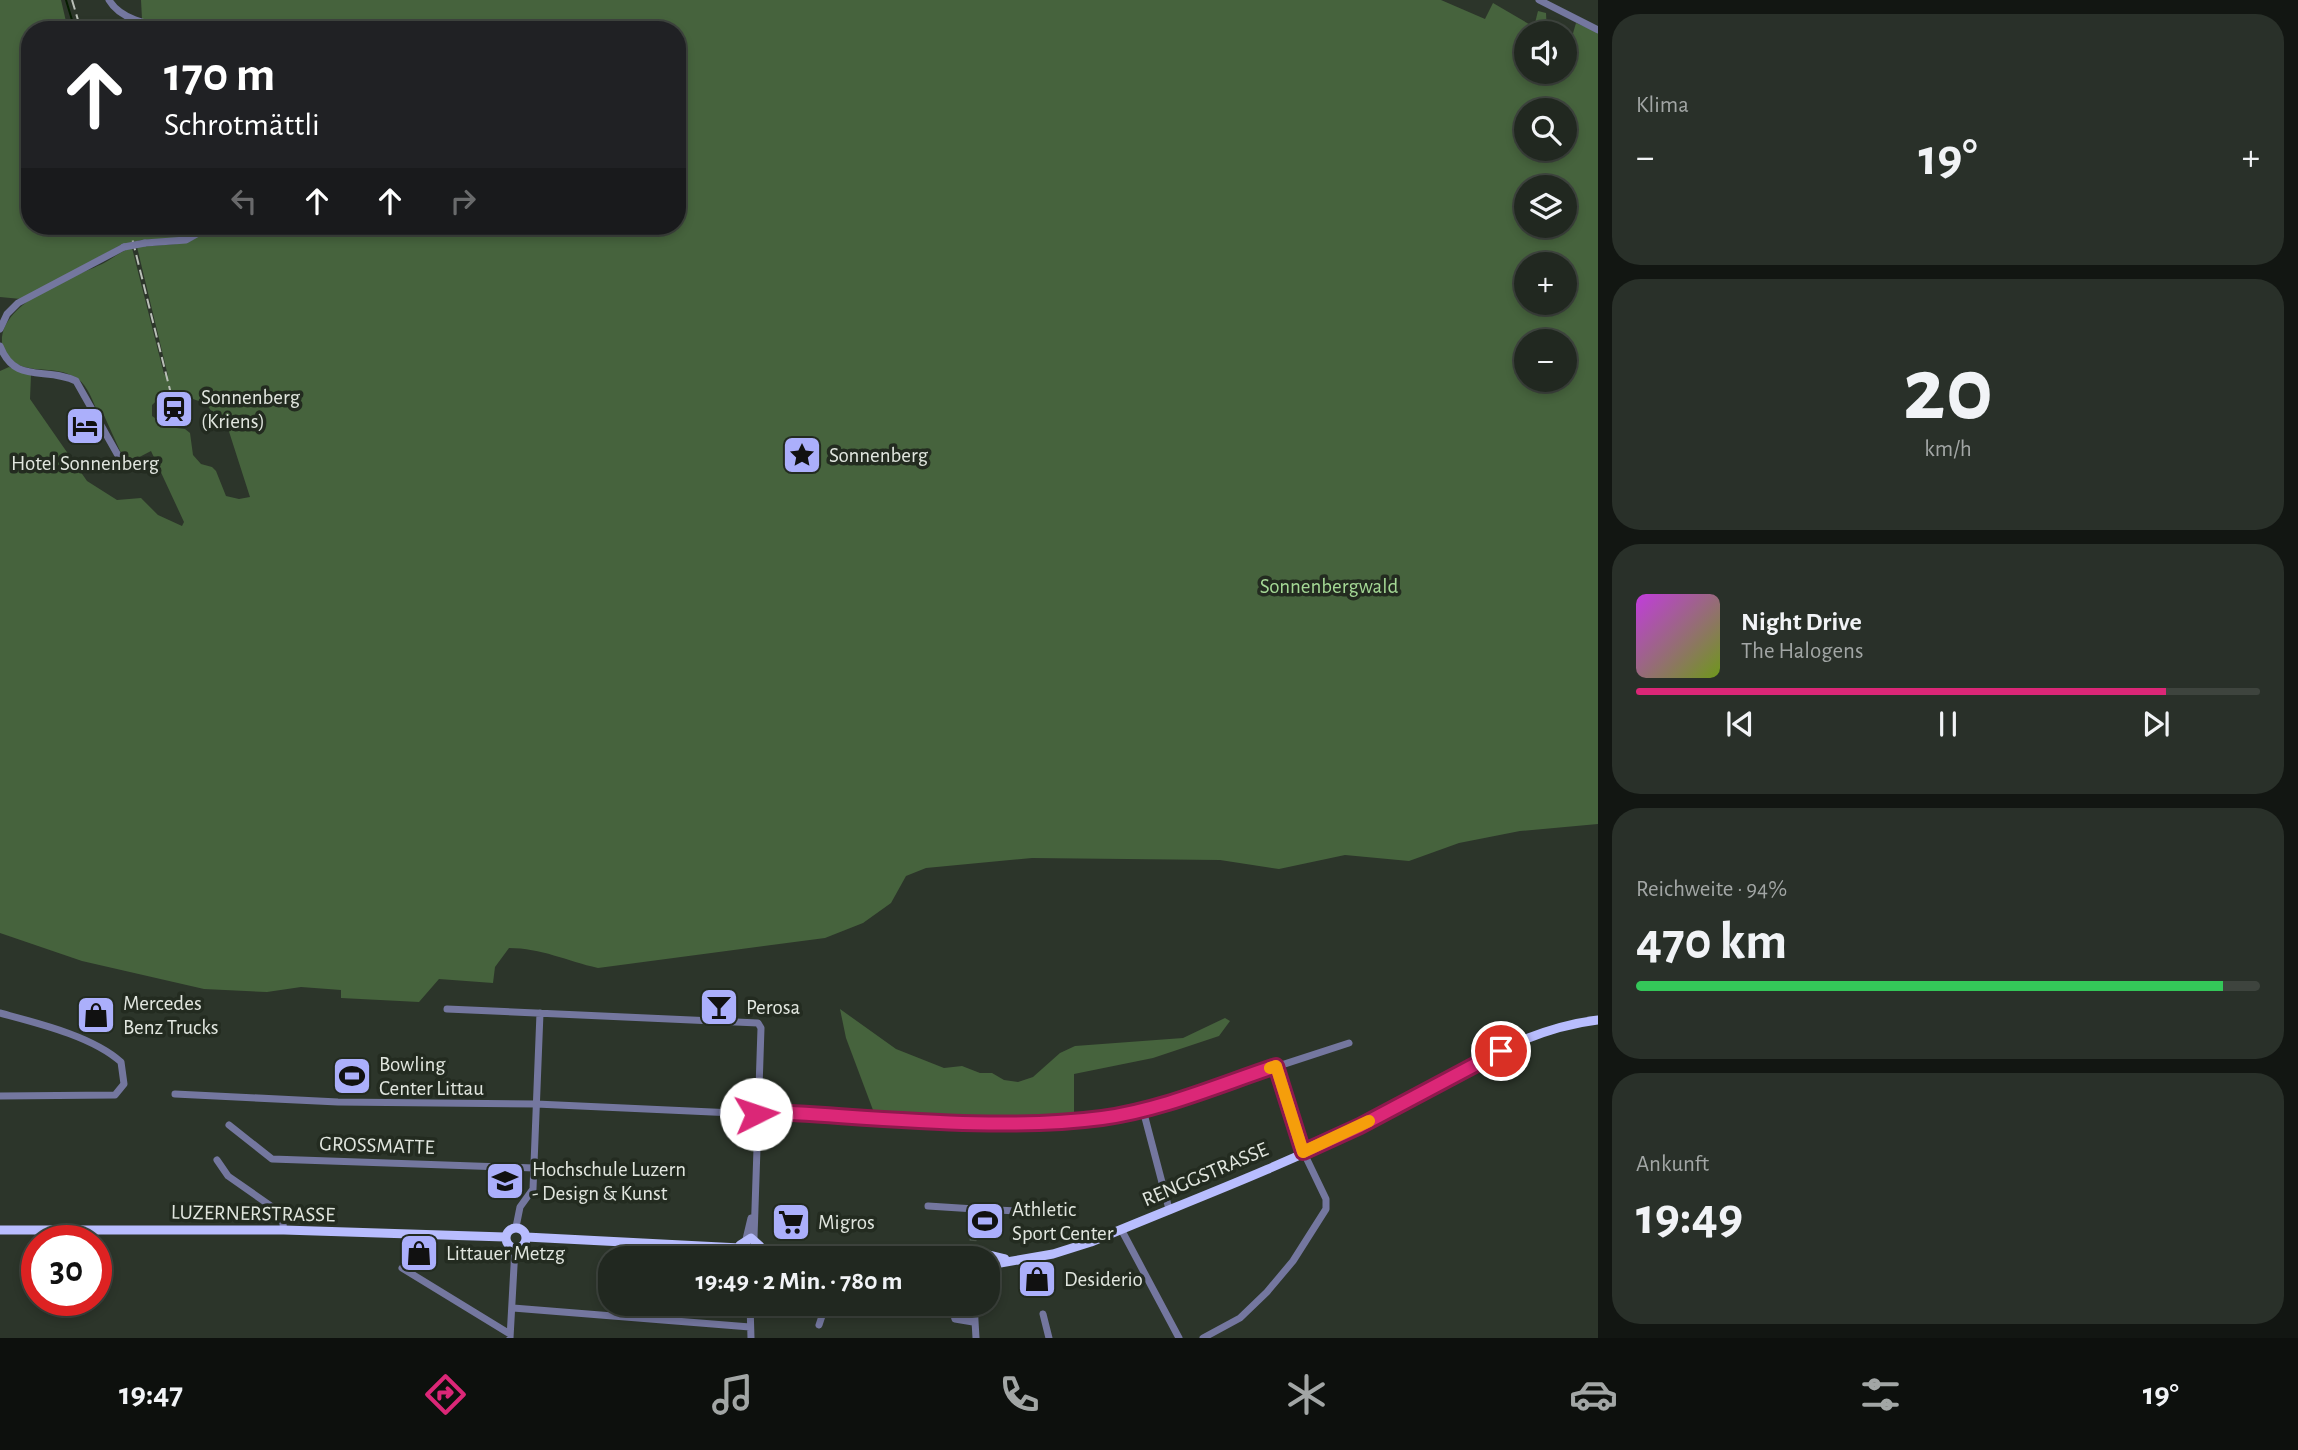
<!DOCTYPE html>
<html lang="de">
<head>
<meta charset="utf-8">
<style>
	:root { --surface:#212820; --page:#293029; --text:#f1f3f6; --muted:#a2a6a5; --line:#3e443e; --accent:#db2777 }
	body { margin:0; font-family:"Alegreya Sans",sans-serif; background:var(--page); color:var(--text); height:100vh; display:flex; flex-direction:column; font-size:26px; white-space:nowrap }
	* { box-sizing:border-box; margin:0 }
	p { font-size:23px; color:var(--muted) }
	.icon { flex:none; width:38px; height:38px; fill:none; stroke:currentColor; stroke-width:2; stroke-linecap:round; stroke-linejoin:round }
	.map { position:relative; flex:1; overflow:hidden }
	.sheet { display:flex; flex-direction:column; gap:14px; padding:14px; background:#121612; width:700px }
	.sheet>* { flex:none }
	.banner { position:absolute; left:21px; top:21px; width:665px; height:214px; border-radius:28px; box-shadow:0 4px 10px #0003,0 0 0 2px var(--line); background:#202124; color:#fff; overflow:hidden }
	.controls { position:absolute; left:1514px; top:21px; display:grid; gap:14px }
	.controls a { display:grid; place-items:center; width:63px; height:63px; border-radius:50%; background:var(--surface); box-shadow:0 4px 10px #0003,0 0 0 2px var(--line); font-size:35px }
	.speed { position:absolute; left:21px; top:1225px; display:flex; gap:14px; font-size:35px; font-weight:700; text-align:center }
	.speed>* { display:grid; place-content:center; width:91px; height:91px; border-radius:50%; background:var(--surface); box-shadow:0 4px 10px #0003,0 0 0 2px var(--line); line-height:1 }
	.speed .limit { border:10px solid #d22; background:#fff; color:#111 }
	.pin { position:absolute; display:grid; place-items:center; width:60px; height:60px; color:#fff; margin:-30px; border:4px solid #fff; border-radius:50%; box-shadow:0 2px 7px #0007 }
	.me { position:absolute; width:77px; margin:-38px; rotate:86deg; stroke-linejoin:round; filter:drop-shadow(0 0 5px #0008) }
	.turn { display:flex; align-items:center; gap:24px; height:147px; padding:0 28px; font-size:32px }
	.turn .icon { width:91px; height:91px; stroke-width:2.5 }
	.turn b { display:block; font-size:49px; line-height:60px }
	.lanes { display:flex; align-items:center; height:66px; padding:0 28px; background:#0003; justify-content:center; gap:35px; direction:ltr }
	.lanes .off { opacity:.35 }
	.big { font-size:52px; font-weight:700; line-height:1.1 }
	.sheet .card { flex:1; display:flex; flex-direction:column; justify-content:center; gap:10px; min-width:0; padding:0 24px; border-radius:28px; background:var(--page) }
	.sheet .dial { align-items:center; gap:0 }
	.dial b { font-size:91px; line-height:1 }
	.song { display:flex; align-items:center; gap:21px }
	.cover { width:84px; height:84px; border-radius:10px; background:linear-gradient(135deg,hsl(290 70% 55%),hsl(80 70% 35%)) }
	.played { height:7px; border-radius:4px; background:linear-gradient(90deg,var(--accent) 85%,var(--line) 85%) }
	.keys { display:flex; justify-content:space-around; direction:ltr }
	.heat { display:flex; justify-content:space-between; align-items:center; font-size:38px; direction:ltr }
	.charge { height:10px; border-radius:5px; background:linear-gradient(90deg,#34c759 94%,var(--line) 0) }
	.trip { position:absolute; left:598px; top:1246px; width:402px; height:70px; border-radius:28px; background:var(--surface); box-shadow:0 4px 10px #0003,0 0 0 2px var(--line); font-weight:700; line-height:70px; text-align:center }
	.dock { display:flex; height:112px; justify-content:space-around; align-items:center; background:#0d100d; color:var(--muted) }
	.dock .icon { width:49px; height:49px }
	.dock .on { color:var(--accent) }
	.dock b { font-size:32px; color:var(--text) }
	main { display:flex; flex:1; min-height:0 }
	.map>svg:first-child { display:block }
	.green { fill:#46633d; fill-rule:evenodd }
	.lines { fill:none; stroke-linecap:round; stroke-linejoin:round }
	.stream { stroke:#061d01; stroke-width:2 }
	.minor-tunnel { stroke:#475045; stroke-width:7; stroke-dasharray:7 3.5; stroke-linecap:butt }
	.minor { stroke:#74779f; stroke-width:7 }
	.major { stroke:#b8bdfe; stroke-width:9 }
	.rail { stroke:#b9bfb7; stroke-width:2; stroke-dasharray:10 5; stroke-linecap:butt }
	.minor-bridge { stroke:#74779f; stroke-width:7 }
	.route-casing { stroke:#8e194d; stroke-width:18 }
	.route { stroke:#db2777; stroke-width:12 }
	.slow { stroke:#f59e0b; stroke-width:12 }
	.labels { text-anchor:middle; stroke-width:7; stroke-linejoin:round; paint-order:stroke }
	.poi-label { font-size:21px; fill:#e1e6df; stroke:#232b20; text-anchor:start }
	.park-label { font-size:21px; fill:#a4d895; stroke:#232b20 }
	.street-label { font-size:21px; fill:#e1e6df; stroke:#232b20 }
</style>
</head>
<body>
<main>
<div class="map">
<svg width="1598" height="1338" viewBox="0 0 1598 1338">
	<rect width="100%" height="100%" fill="#2c352a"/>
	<path class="green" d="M0 0H61L68 30H30V226H206L179 238 141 240 119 246 21 299 0 297Z
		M141 0H1441L1485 19 1493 3 1534 27 1538 11 1546 13 1547 33H1526V72H1564L1565 40H1571L1576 23 1598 32V824L1520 831 1459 843 1409 861 1345 855 1279 869 1220 860 1032 858 926 868 906 876 891 903 863 923 825 938 598 968C567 961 541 948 509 948L495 967 493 983 439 979 419 1002 341 998V990L301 987 267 992 204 989 82 961 0 933V371L9 367 31 375 30 399 87 481 117 500 141 498 158 515 182 526 184 522 151 451 126 464 102 411 98 413C93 402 88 386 78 379 52 360 14 383 2 343 0 301 73 278 104 263 114 258 120 251 132 248L164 374 168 376 137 247 177 244 214 226H677V30H195L142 19ZM1526 110H1564V149H1526ZM1526 187H1564V226H1526ZM1526 264H1564V303H1526ZM1526 341H1564V380H1526ZM166 392C180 392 192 400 206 403L215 417 224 416 250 497 239 499 226 496 216 471 212 467 201 464 193 455 190 433 185 429 168 427 152 416V405Z
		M840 1009 896 1049 944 1068 962 1066 980 1073H992L1004 1080 1018 1082 1033 1077 1060 1053 1075 1046 1183 1038 1225 1018 1230 1021 1219 1036 1153 1058 1074 1074V1118H995L873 1110 846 1038Z"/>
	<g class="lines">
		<path class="stream" d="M66 0 75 30"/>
		<path class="minor-tunnel" d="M973 1241 975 1214"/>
		<path class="minor" d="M109 0C123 24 159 25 183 30
			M1539 0 1598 30
			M145 243 186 240 211 226
			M0 329 7 314 18 303 124 247
			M0 346C15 385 46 366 76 381L124 466
			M447 1009 758 1023 761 1028 754 1238
			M0 1013C37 1023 92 1036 121 1062L124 1084 115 1095 0 1096
			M175 1094 338 1102 536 1104 756 1114
			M1143 1110 1169 1209
			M756 1111 1018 1122 1102 1118 1153 1107 1349 1043
			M229 1125 272 1159 534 1168
			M217 1160 228 1176 281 1213 284 1230
			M928 1206 975 1209V1213
			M975 1209 1040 1212
			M516 1227 520 1207 533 1189 540 1013
			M1121 1229 1179 1338
			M746 1239 751 1218
			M402 1268 510 1334
			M750 1304 751 1338
			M951 1304 955 1319 973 1322
			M974 1304 976 1338
			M513 1308 750 1327
			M1043 1314 1049 1338
			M819 1325 826 1304
			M510 1338 515 1248
			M1203 1338 1240 1318 1267 1292 1293 1261 1326 1209V1199L1302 1149 1276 1066"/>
		<path class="major" d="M506 1238a10 10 0 1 1 20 0a10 10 0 1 1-20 0Z
			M0 1230H284L505 1237
			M526 1237 740 1248
			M761 1249 943 1258
			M980 1253 1005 1259
			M747 1258 741 1254 740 1245 751 1238 760 1246V1252L754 1258
			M963 1258 973 1251 983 1257
			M989 1265 1053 1254 1091 1242C1181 1204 1274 1170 1361 1126 1436 1087 1512 1030 1598 1020"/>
		<path class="rail" d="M72 0 81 30
			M129 226 172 398"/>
		<path class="minor-bridge" d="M124 247 145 243"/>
	</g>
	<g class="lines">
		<g class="route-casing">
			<path id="route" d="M756 1114 757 1111C865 1116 995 1132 1102 1118 1161 1110 1219 1085 1276 1066L1303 1152 1360 1126 1501 1051"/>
		</g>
		<use href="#route" class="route"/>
		<path class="slow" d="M1270 1068 1276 1066 1303 1152 1369 1121"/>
	</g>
	<defs>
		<g id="station-square" transform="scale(2.0125)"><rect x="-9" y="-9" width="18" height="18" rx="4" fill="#abaffb" stroke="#232b20"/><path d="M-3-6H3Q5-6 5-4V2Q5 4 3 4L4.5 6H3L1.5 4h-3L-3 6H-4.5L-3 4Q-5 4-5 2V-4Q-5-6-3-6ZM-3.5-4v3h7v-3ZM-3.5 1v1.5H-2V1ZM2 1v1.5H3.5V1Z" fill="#111"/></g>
		<g id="hotel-square" transform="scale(2.0125)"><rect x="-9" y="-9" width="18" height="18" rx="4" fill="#abaffb" stroke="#232b20"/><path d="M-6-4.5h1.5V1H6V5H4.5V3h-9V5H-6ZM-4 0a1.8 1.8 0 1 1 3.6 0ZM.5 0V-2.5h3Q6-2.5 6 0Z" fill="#111"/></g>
		<g id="sight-square" transform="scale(2.0125)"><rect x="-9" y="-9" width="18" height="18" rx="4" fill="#abaffb" stroke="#232b20"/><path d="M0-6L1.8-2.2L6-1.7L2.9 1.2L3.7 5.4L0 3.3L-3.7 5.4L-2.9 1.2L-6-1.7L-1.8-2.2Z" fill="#111"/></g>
		<g id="bar-square" transform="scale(2.0125)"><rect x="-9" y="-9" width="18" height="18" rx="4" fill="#abaffb" stroke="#232b20"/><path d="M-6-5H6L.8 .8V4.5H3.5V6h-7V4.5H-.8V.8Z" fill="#111"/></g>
		<g id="shop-square" transform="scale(2.0125)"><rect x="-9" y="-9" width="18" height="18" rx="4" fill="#abaffb" stroke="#232b20"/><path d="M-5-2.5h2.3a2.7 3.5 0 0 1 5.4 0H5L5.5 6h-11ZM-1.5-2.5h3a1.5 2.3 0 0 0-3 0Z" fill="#111"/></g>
		<g id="stadium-square" transform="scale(2.0125)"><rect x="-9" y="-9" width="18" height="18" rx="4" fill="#abaffb" stroke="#232b20"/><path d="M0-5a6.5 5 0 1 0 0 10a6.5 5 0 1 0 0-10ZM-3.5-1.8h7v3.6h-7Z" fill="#111"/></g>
		<g id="university-square" transform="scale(2.0125)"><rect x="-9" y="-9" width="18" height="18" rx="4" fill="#abaffb" stroke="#232b20"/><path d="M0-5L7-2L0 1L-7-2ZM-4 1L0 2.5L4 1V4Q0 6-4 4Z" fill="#111"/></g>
		<g id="supermarket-square" transform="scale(2.0125)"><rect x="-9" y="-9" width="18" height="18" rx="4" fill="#abaffb" stroke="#232b20"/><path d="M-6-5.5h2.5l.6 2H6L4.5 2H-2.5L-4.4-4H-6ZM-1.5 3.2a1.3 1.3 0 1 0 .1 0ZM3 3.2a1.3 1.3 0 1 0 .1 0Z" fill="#111"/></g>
	</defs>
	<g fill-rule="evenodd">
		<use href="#station-square" x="174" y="409"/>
		<use href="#hotel-square" x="85" y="426"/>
		<use href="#sight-square" x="802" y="455"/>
		<use href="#bar-square" x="719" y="1007"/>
		<use href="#shop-square" x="96" y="1015"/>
		<use href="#stadium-square" x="352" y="1076"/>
		<use href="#university-square" x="505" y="1181"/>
		<use href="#stadium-square" x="985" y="1221"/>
		<use href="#supermarket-square" x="791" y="1222"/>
		<use href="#shop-square" x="419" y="1253"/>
		<use href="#shop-square" x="1037" y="1279"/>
	</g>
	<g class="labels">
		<g class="poi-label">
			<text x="201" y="404">Sonnenberg<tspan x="201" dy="24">(Kriens)</tspan></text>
			<text x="829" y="462">Sonnenberg</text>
			<text x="85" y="470" text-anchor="middle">Hotel Sonnenberg</text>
			<text x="123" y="1010">Mercedes<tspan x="123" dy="24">Benz Trucks</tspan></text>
			<text x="746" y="1014">Perosa</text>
			<text x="379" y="1071">Bowling<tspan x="379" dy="24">Center Littau</tspan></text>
			<text x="532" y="1176">Hochschule Luzern<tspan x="532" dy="24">- Design &amp; Kunst</tspan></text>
			<text x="1012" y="1216">Athletic<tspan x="1012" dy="24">Sport Center</tspan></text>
			<text x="818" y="1229">Migros</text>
			<text x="446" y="1260">Littauer Metzg</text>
			<text x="1064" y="1286">Desiderio</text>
		</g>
		<g class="park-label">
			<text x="1329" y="593">Sonnenbergwald</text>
		</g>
		<g class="street-label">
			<text transform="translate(377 1145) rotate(2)" y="7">GROSSMATTE</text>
			<text transform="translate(1205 1174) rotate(-23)" y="7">RENGGSTRASSE</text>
			<text transform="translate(253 1213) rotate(1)" y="7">LUZERNERSTRASSE</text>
		</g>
	</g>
</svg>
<div class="controls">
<a><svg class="icon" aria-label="sound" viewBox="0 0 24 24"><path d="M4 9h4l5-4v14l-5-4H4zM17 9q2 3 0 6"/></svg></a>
<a><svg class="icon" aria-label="search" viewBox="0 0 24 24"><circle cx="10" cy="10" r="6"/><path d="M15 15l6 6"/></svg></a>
<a><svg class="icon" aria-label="layers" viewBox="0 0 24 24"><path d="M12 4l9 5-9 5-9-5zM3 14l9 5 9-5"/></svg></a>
<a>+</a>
<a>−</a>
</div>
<div class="speed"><div class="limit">30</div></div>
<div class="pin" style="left:1501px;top:1051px;background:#d93025"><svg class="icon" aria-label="arrive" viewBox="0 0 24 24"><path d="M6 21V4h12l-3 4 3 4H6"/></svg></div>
<svg class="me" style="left:756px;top:1114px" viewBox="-20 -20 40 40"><circle r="19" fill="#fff"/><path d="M0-13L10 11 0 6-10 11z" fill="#db2777"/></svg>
<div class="trip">19:49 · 2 Min. · 780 m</div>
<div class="banner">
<div class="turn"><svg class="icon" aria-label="ahead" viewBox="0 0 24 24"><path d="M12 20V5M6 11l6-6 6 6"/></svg><div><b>170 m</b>Schrotmättli</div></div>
<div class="lanes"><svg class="icon off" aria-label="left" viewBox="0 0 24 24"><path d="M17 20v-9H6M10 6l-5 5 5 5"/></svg><svg class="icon" aria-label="ahead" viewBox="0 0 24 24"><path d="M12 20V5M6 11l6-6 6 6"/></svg><svg class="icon" aria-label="ahead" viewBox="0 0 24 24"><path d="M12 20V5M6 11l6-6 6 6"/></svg><svg class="icon off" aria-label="right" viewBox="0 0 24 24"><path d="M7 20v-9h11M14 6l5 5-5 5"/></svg></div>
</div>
</div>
<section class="sheet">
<div class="card"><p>Klima</p>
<div class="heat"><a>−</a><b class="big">19°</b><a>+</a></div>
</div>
<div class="card dial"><b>20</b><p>km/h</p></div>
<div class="card">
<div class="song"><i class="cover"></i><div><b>Night Drive</b><p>The Halogens</p></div></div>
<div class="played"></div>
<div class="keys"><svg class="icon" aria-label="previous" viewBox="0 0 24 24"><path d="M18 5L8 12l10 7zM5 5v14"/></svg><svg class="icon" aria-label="pause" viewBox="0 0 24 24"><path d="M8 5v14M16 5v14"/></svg><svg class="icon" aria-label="next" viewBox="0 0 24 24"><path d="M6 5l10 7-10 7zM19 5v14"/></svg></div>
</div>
<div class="card"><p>Reichweite · 94%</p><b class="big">470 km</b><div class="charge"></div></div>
<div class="card"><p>Ankunft</p><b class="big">19:49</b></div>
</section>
</main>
<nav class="dock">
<b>19:47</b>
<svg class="icon on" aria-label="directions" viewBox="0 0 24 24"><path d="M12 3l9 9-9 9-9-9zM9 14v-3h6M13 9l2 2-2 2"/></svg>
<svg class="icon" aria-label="music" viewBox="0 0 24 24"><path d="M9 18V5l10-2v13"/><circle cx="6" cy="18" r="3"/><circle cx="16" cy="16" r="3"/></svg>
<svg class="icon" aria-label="phone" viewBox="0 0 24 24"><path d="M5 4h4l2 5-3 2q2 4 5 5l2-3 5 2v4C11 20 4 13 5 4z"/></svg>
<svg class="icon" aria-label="climate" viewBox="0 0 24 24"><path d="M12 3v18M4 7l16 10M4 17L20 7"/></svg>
<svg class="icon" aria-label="car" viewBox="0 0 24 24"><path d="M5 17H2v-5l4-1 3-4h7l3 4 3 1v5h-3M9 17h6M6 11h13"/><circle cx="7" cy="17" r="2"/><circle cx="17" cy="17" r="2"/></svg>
<svg class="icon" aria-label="filters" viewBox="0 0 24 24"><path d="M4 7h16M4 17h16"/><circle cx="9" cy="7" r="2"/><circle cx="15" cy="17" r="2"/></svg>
<b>19°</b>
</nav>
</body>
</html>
